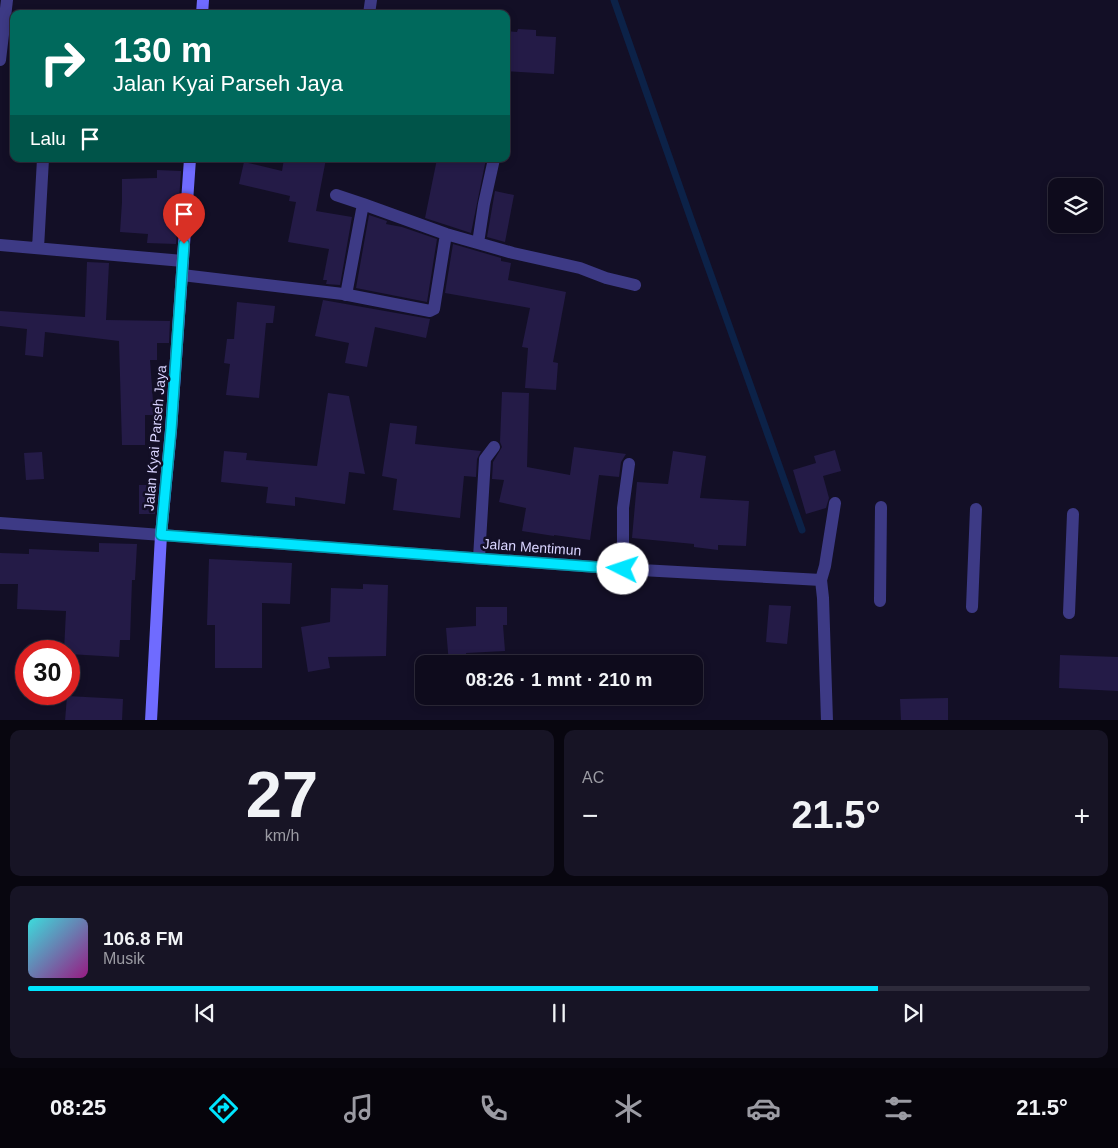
<!DOCTYPE html>
<html lang="id">
<head>
<meta charset="utf-8">
<style>
	:root { --surface:#0e0b1c; --page:#171425; --text:#f1f3f6; --muted:#9b9ba3; --line:#2e2b3b; --accent:#00e5ff }
	body { margin:0; font-family:Helvetica,sans-serif; background:var(--page); color:var(--text); height:100vh; display:flex; flex-direction:column; font-size:19px; white-space:nowrap }
	* { box-sizing:border-box; margin:0 }
	p { font-size:16px; color:var(--muted) }
	.icon { flex:none; width:28px; height:28px; fill:none; stroke:currentColor; stroke-width:2; stroke-linecap:round; stroke-linejoin:round }
	.map { position:relative; height:720px; overflow:hidden }
	.sheet { display:flex; flex-direction:column; gap:10px; padding:10px; background:#08060f; flex:1 }
	.sheet>* { flex:none }
	.banner { position:absolute; left:10px; top:10px; width:500px; height:152px; border-radius:10px; box-shadow:0 2px 8px #0003,0 0 0 1px var(--line); background:#00695c; color:#fff; overflow:hidden }
	.controls { position:absolute; left:1048px; top:178px; display:grid; gap:10px }
	.controls a { display:grid; place-items:center; width:55px; height:55px; border-radius:10px; background:var(--surface); box-shadow:0 2px 8px #0003,0 0 0 1px var(--line); font-size:25px }
	.speed { position:absolute; left:15px; top:640px; display:flex; gap:10px; font-size:25px; font-weight:700; text-align:center }
	.speed>* { display:grid; place-content:center; width:65px; height:65px; border-radius:50%; background:var(--surface); box-shadow:0 2px 8px #0003,0 0 0 1px var(--line); line-height:1 }
	.speed .limit { border:8px solid #d22; background:#fff; color:#111 }
	.pin { position:absolute; display:grid; place-items:center; width:42px; height:42px; color:#fff; margin:-51px -21px; border-radius:50% 50% 50% 0; rotate:-45deg; box-shadow:0 0 5px #0007 }
	.pin .icon { rotate:45deg }
	.me { position:absolute; width:55px; margin:-28px; rotate:274deg; stroke-linejoin:round; filter:drop-shadow(0 0 4px #0008) }
	.turn { display:flex; align-items:center; gap:18px; height:105px; padding:0 20px; font-size:22px }
	.turn .icon { width:65px; height:65px; stroke-width:2.5 }
	.turn b { display:block; font-size:35px; line-height:42px }
	.then { display:flex; align-items:center; height:48px; padding:0 20px; background:#0003; gap:10px; font-size:19px }
	.big { font-size:38px; font-weight:800; line-height:1.1 }
	.sheet .widget { flex:1; display:flex; flex-direction:column; justify-content:center; gap:8px; min-width:0; padding:0 18px; border-radius:10px; background:var(--page) }
	.sheet .dial { align-items:center; gap:0 }
	.dial b { font-size:65px; line-height:1 }
	.song { display:flex; align-items:center; gap:15px }
	.cover { width:60px; height:60px; border-radius:8px; background:linear-gradient(135deg,hsl(180 70% 55%),hsl(310 70% 35%)) }
	.played { height:5px; border-radius:2px; background:linear-gradient(90deg,var(--accent) 80%,var(--line) 80%) }
	.keys { display:flex; justify-content:space-around; direction:ltr }
	.heat { display:flex; justify-content:space-between; align-items:center; font-size:28px; direction:ltr }
	.sheet .tiles { flex:1; display:grid; gap:10px; grid-template-columns:1fr 1fr }
	.widget:last-child { grid-column:span 2 }
	.trip { position:absolute; left:415px; top:655px; width:288px; height:50px; border-radius:10px; background:var(--surface); box-shadow:0 2px 8px #0003,0 0 0 1px var(--line); font-weight:800; line-height:50px; text-align:center }
	.tabs { display:flex; height:80px; justify-content:space-around; align-items:center; background:#06040b; color:var(--muted) }
	.tabs .icon { width:35px; height:35px }
	.tabs .active { color:var(--accent) }
	.tabs b { font-size:22px; color:var(--text) }
	.map>svg:first-child { display:block }
	.lines { fill:none; stroke-linecap:round; stroke-linejoin:round }
	.stream { stroke:#0c2248; stroke-width:7 }
	.building { fill:#241b47 }
	.street { stroke:#3d3a85; stroke-width:12 }
	.secondary { stroke:#6f6bff; stroke-width:12 }
	.route-casing { stroke:#0095a6; stroke-width:12 }
	.route { stroke:#00e5ff; stroke-width:9 }
	.labels { text-anchor:middle; stroke-width:5; stroke-linejoin:round; paint-order:stroke }
	.street-label { font-size:14px; fill:#d9d4ff; stroke:#130f26 }
</style>
</head>
<body>
<div class="map">
<svg width="1118" height="721" viewBox="0 0 1118 721">
	<rect width="100%" height="100%" fill="#130f26"/>
	<g class="lines">
		<path class="stream" d="M614 0 692 222 802 530"/>
	</g>
	<path class="building" d="M518 29 536 30V36L556 37 554 74 506 71V31L517 32Z
		M284 159H326L316 211 352 217 340 285 326 284 327 280H323L329 249 288 242 296 202 289 201 290 196 239 184 244 162 282 171Z
		M437 159H486L471 233 425 218Z
		M157 170 181 171 176 244 147 243 148 234 120 232 122 202V179L157 178Z
		M495 191 514 195 505 242 487 237Z
		M369 215 387 221 386 224 402 227 437 239 427 302 356 288Z
		M453 244 501 258V261L511 263 508 280 566 292 553 362 558 363 556 390 525 388 528 348 522 347 530 308 445 293Z
		M87 262 109 263 106 320 170 321 169 343H157V360H150L154 415H145V445H122L119 341 45 332 43 357 25 355 27 329 0 326V311L85 317Z
		M323 300 430 319 426 338 375 327 367 367 345 363 349 343 315 336Z
		M237 302 275 306 273 323H266L259 398 226 395 230 364 224 363 227 339H234Z
		M502 392 529 393 527 467 570 475 574 447 626 454 621 462 619 477 599 475 590 540 554 535V536L522 531 526 508 499 502 504 480 492 479 493 462 502 447 500 442Z
		M328 393 349 396 365 474 349 472 345 504 295 497V506L266 503 268 487 221 482 224 451 247 453 246 460 317 466Z
		M390 423 417 426 415 444 481 451 477 459 476 477 464 476 460 518 393 510 397 479 382 476Z
		M835 450 841 471 823 476 829 498 826 508 806 514 793 470 816 463 814 456Z
		M673 451 706 456 700 498 749 501 746 546 718 545V550L694 547V544L632 538 637 482 668 484Z
		M42 452 44 479 26 480 24 453Z
		M139 485H156L157 490 155 514H139Z
		M99 543 137 544 135 580H132L130 640H120L119 657 69 654V651H64L66 611 17 609 18 584H0V553L29 554V549L99 552Z
		M209 559 292 563 290 604 262 603V668H215V625H207Z
		M363 584 388 585 386 656 328 657 330 668 308 672 301 627 330 622 331 588 363 589Z
		M769 605 791 606 787 644 766 642Z
		M476 607H507V625H503L505 651 466 653 467 664H449L446 628 476 626Z
		M1060 655 1118 657V691L1059 688Z
		M67 696 123 699 122 721H65Z
		M948 698V721H901L900 699Z"/>
	<g class="lines">
		<path class="street" d="M369 14 371 0
			M0 60 7 0
			M336 195 363 204
			M478 243 484 204 494 159
			M0 245 183 261
			M38 248 43 159
			M182 275 343 294 430 311 434 309 446 234
			M346 295 363 204 446 234 513 253 580 268 606 278 635 285
			M0 523 623 569 821 580 823 598 827 721
			M479 558 485 459 494 447
			M623 569V508L629 464
			M821 580 825 566 835 503
			M880 601 881 507
			M972 607 976 509
			M1069 613 1073 514"/>
		<path class="secondary" d="M202 14 203 0
			M151 721 161 535 171 430 190 159"/>
	</g>
	<g class="lines">
		<g class="route-casing">
			<path id="route" d="M184 244 171 430 161 535 623 569"/>
		</g>
		<use href="#route" class="route"/>
	</g>
	<g class="labels">
		<g class="street-label">
			<text transform="translate(155 438) rotate(-85)" y="5">Jalan Kyai Parseh Jaya</text>
			<text transform="translate(532 547) rotate(4)" y="5">Jalan Mentimun</text>
		</g>
	</g>
</svg>
<div class="controls">
<a><svg class="icon" aria-label="layers" viewBox="0 0 24 24"><path d="M12 4l9 5-9 5-9-5zM3 14l9 5 9-5"/></svg></a>
</div>
<div class="speed"><div class="limit">30</div></div>
<div class="pin" style="left:184px;top:244px;background:#d93025"><svg class="icon" aria-label="arrive" viewBox="0 0 24 24"><path d="M6 21V4h12l-3 4 3 4H6"/></svg></div>
<svg class="me" style="left:623px;top:569px" viewBox="-20 -20 40 40"><circle r="19" fill="#fff"/><path d="M0-13L10 11 0 6-10 11z" fill="#00e5ff"/></svg>
<div class="trip">08:26 · 1 mnt · 210 m</div>
<div class="banner">
<div class="turn"><svg class="icon" aria-label="right" viewBox="0 0 24 24"><path d="M7 20v-9h11M14 6l5 5-5 5"/></svg><div><b>130 m</b>Jalan Kyai Parseh Jaya</div></div>
<div class="then">Lalu<svg class="icon" aria-label="arrive" viewBox="0 0 24 24"><path d="M6 21V4h12l-3 4 3 4H6"/></svg></div>
</div>
</div>
<section class="sheet">
<div class="tiles">
<div class="widget dial"><b>27</b><p>km/h</p></div>
<div class="widget"><p>AC</p>
<div class="heat"><a>−</a><b class="big">21.5°</b><a>+</a></div>
</div>
<div class="widget">
<div class="song"><i class="cover"></i><div><b>106.8 FM</b><p>Musik</p></div></div>
<div class="played"></div>
<div class="keys"><svg class="icon" aria-label="previous" viewBox="0 0 24 24"><path d="M18 5L8 12l10 7zM5 5v14"/></svg><svg class="icon" aria-label="pause" viewBox="0 0 24 24"><path d="M8 5v14M16 5v14"/></svg><svg class="icon" aria-label="next" viewBox="0 0 24 24"><path d="M6 5l10 7-10 7zM19 5v14"/></svg></div>
</div>
</div>
</section>
<nav class="tabs">
<b>08:25</b>
<svg class="icon active" aria-label="directions" viewBox="0 0 24 24"><path d="M12 3l9 9-9 9-9-9zM9 14v-3h6M13 9l2 2-2 2"/></svg>
<svg class="icon" aria-label="music" viewBox="0 0 24 24"><path d="M9 18V5l10-2v13"/><circle cx="6" cy="18" r="3"/><circle cx="16" cy="16" r="3"/></svg>
<svg class="icon" aria-label="phone" viewBox="0 0 24 24"><path d="M5 4h4l2 5-3 2q2 4 5 5l2-3 5 2v4C11 20 4 13 5 4z"/></svg>
<svg class="icon" aria-label="climate" viewBox="0 0 24 24"><path d="M12 3v18M4 7l16 10M4 17L20 7"/></svg>
<svg class="icon" aria-label="car" viewBox="0 0 24 24"><path d="M5 17H2v-5l4-1 3-4h7l3 4 3 1v5h-3M9 17h6M6 11h13"/><circle cx="7" cy="17" r="2"/><circle cx="17" cy="17" r="2"/></svg>
<svg class="icon" aria-label="filters" viewBox="0 0 24 24"><path d="M4 7h16M4 17h16"/><circle cx="9" cy="7" r="2"/><circle cx="15" cy="17" r="2"/></svg>
<b>21.5°</b>
</nav>
</body>
</html>
